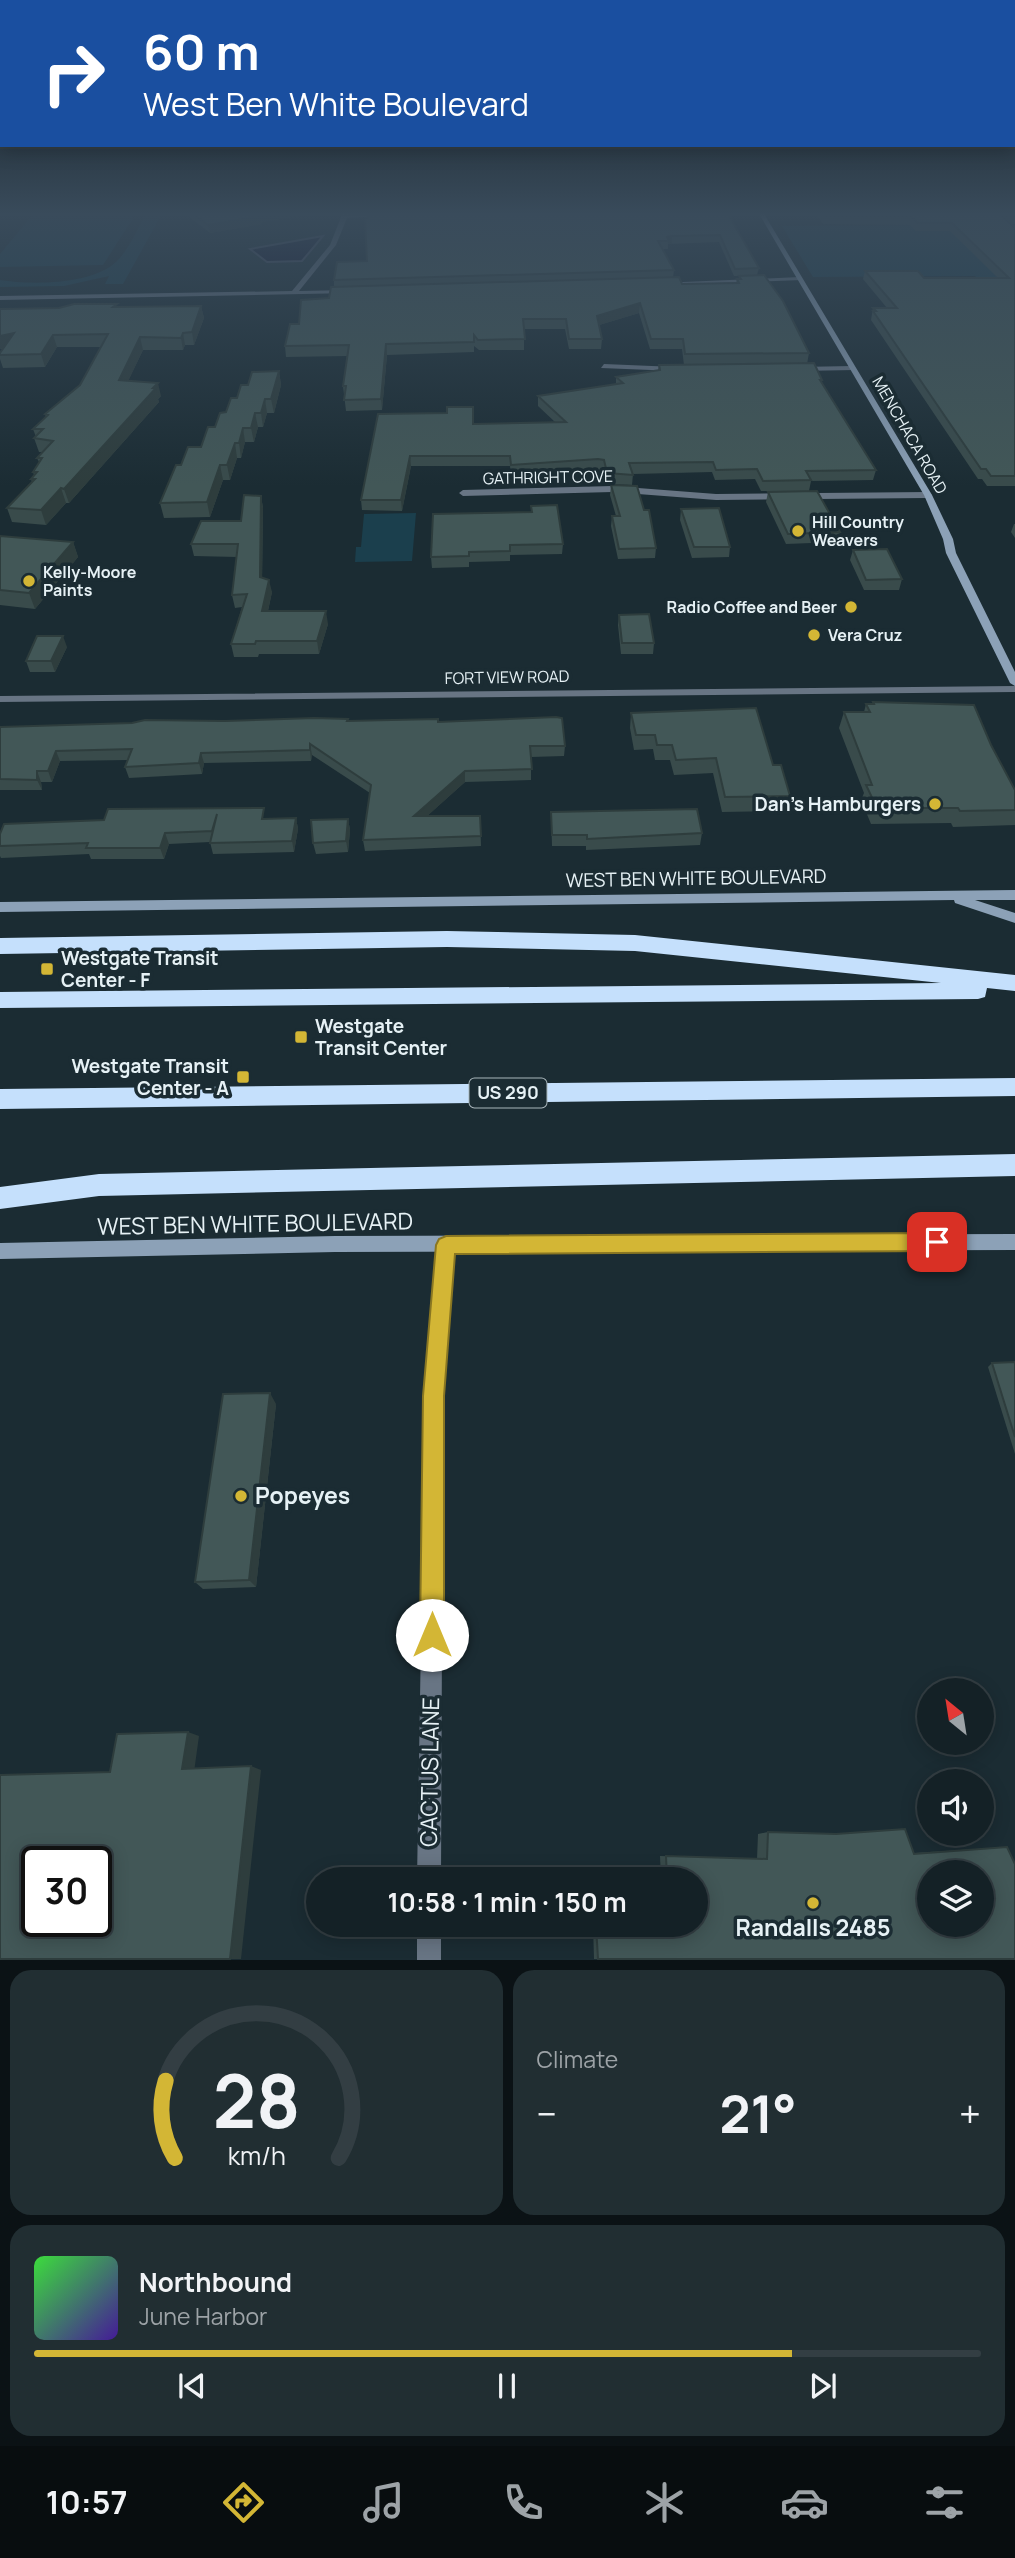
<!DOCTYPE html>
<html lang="en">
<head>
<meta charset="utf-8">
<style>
	:root { --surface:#142126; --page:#212e32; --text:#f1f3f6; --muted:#9da3a7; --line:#333e43; --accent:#d3b635 }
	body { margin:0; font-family:Manrope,sans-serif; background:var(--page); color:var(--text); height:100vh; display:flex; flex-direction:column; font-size:26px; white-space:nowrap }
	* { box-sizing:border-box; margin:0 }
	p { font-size:23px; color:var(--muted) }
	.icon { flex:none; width:38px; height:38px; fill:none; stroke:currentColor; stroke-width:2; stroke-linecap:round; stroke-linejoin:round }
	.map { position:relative; height:1960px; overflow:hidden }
	.side { display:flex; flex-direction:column; gap:10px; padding:10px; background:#0b1215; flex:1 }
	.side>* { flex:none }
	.top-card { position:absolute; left:0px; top:0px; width:1015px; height:147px; box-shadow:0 4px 18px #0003,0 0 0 2px var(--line); background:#1a4fa0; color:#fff; overflow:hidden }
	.needle { width:46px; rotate:330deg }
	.fabs { position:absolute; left:917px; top:1678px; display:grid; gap:14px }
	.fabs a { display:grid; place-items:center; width:77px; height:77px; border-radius:50%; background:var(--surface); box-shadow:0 4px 18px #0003,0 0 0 2px var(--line); font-size:35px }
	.speed { position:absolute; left:21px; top:1846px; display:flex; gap:14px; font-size:35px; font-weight:700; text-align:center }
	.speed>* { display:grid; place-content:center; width:91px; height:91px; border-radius:50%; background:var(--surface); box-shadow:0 4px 18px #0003,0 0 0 2px var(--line); line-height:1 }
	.speed .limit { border:4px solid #111; border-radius:10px; background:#fff; color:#111 }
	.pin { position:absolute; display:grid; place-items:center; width:60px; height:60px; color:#fff; margin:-30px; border-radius:14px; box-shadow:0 4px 10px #0006 }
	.me { position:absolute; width:77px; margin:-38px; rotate:0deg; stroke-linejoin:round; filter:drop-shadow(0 0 5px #0008) }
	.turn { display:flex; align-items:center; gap:24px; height:147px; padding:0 28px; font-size:32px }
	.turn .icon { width:91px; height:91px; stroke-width:2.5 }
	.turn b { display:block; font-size:49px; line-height:60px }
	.big { font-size:52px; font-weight:700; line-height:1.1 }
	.side .tile { flex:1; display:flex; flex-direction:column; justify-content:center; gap:10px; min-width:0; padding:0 24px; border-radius:21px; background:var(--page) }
	.side .dial { align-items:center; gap:0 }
	.dial svg { height:182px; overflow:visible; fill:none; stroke:var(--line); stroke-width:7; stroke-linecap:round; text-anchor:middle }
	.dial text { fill:var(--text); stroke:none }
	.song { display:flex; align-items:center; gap:21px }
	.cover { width:84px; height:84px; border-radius:10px; background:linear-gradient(135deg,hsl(120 70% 55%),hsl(260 70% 35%)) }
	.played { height:7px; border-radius:4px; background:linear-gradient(90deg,var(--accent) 80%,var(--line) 80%) }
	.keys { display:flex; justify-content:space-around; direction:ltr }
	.heat { display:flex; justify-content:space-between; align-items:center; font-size:38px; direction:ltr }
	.side .tiles { flex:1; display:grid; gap:10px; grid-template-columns:1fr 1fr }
	.tile:last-child { grid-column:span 2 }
	.trip { position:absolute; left:306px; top:1867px; width:402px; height:70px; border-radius:35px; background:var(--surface); box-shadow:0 4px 18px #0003,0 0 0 2px var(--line); font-weight:700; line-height:70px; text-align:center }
	.tab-bar { display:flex; height:112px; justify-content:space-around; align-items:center; background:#080d0f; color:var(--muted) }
	.tab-bar .icon { width:49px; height:49px }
	.tab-bar .selected { color:var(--accent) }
	.tab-bar b { font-size:32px; color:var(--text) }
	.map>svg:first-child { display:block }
	.green { fill:#1b3f4d }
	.water { fill:#090a28; stroke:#4b4f66; stroke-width:2 }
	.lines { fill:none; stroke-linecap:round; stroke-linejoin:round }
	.minor { fill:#687584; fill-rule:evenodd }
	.secondary { fill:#8ca1b7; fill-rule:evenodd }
	.motorway { fill:#c5e0fc; fill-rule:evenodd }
	.wall { fill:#394b4b; fill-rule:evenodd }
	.shaded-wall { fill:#2e3d3d }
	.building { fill:#425757; stroke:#2e3d3d; stroke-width:2; fill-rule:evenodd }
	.route { fill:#d3b635; stroke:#897622; stroke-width:2 }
	.poi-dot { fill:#d3b635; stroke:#1b2c33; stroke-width:2.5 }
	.labels { text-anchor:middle; stroke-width:7; stroke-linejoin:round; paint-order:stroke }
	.far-street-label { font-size:16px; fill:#e6f1f5; stroke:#1b2c33 }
	.far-poi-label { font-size:16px; font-weight:bold; fill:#e6f1f5; stroke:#1b2c33; text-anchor:start }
	.shield { fill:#1b2c33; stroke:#a9b6bb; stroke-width:2 }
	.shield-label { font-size:18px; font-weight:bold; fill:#e6f1f5 }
	.poi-label { font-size:19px; font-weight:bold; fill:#e6f1f5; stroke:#1b2c33; text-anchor:end }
	.street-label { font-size:19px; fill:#e6f1f5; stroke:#1b2c33 }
	.near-street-label { font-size:23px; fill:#e6f1f5; stroke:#1b2c33 }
	.near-poi-label { font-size:23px; font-weight:bold; fill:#e6f1f5; stroke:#1b2c33; text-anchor:start }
</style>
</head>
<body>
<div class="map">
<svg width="1015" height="1960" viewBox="0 0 1015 1960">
	<rect width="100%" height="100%" fill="#1b2c33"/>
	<path class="green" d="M35 212H137L103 265 0 267V254Z
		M147 212H163L123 284H105L109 276 64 286 0 287V280C31 285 91 285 116 262 129 250 138 227 147 212Z
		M1015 225V298L997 299 975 276 813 277 782 226Z
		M416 513 412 561 355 562 356 547H361L364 514Z"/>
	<path class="water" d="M323 236 302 261 267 262 250 249Z"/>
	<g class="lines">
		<path class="minor" d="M343 212H348V214L390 215 347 218 336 245 299 291 349 290 351 293 0 300V296L292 291 330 245Z
			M800 277 802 280 663 285 660 283Z
			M604 364 676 367 680 369 676 371 601 368Z
			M852 366 855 370 798 371 794 369 798 367Z
			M612 486 716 494 928 492 932 495 928 498 716 500 612 492 463 496 459 493 463 490Z
			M1015 686V692L0 702V696Z
			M446 1237 452 1239 454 1245 443 1396 441 1880H417L425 1396 438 1245 440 1239Z
			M417 1925H441V1960H417Z"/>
		<path class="secondary" d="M758 212H763L932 495 953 539 956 553 1015 672V686L1010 683 946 553 943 539 924 495Z
			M1015 890V900H975L1015 913V923L955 903 954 900 0 912V902Z
			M1015 1234V1250L335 1252 0 1259V1243L335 1236Z"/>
		<path class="motorway" d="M447 931 635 935 1015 975V991L987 988 985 997 978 999 0 1008V992L941 983 635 951 447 947 0 954V938Z
			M1015 1078V1096L0 1109V1089Z
			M1015 1154V1176L99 1196 0 1209V1187L99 1174Z"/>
	</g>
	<path class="wall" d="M183 212H305V215L262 222V224L210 233Z
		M727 212 759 268 757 275 809 353 807 364 822 380 821 383 876 470 873 480 811 481 809 491H761L755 479 715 480 712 472 633 474 632 485 607 484 603 470H598L511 475 510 466H411L402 511 362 510 361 500 378 414 474 424 555 422 538 406V396L616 384V377L658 370 659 365H684L682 349H650L639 313 599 325 602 339 601 349H569L565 329H524V350H479L474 346V352L387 355 382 410 346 411 343 386 347 356 286 357 285 346 299 324 329 298 334 287V280L367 261ZM719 242 734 276H739V279H737L736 283 682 284 673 278 674 270 662 249H668V244Z
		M814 212H1015V224H1011L1015 228V486H987L982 479H978L871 320 873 308H887L863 279 865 271 924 278H998L950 231H916L910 225 823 224Z
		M201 306 204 318 194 345H185L183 350H143L128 381 161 396 158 399 159 402 69 503H66L46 525 12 522 7 508 32 482 31 479 34 475 33 472 39 462 37 458 43 452H39L34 438 36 437 33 429 46 417 45 414 80 385 101 347H57L45 367 3 368 0 359V353L3 349H0V309Z
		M279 371 281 385 274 413H267L263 427H258L254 442H245L241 458H237L230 480H223L210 517 164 518 160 503 181 465 201 447 215 427 248 385Z
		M611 485 656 548 655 558 618 559 611 526 612 516H616L610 495Z
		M768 492 840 532 837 542 786 544 766 502Z
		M261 496 263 508 262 578 272 592 268 611 328 624 319 654H259L258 657H234L231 644 242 607 235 608 232 595 237 557 194 556 191 544 241 521Z
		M531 506 563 544 562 554 510 555V561L469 562V567L432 568 431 557 531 512Z
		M681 509 730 547 729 557 692 558 680 520Z
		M1014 524H1015V538L1011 532Z
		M0 536 73 542 78 557 35 609 0 605Z
		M853 550 902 579 899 590H864L850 560Z
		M619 615 654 643 653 654H621L618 625Z
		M67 647 55 672H30L26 661Z
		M873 702 991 745 1015 790V825L953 827 951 823 871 824 861 800 864 793 839 728 844 712H864L866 704H873Z
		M631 713 773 765 790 796 786 811 722 812 713 773 674 775 670 760H655L653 749 634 750 630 728Z
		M225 721 438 722 565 746 564 756 531 757V780L465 782 427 816H480L481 846 365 851 363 840 370 793 312 755 311 761 204 763 202 774 129 778 125 767 128 760 60 761 52 782H41L42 790H0V727Z
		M551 812 702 833 700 845 586 850V846H552Z
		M296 818 298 829 294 852 213 854 210 842 169 844 164 859H91L89 854 1 858 0 856V834L104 820Z
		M348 819 350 830 348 852 316 854 313 843Z
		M1015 1362V1454L988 1367 992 1363Z
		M276 1404 256 1587 203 1589 195 1582Z
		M768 1832 914 1853 1007 1847 1015 1959H594L593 1925H696V1880H661L660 1856 757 1859 758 1834Z"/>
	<path class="shaded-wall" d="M276 212H305V215L262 222V224L210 233 208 225Z
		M672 236V244H668L667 237Z
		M640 303 639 313 596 326 597 316Z
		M201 306 204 318 194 345 192 332Z
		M14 333 18 345 0 349V336Z
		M183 333 185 345 183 350 181 338Z
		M53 335 57 347 45 367 41 354Z
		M140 337 143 350 122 394 119 380Z
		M386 344 387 355 382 410 381 399Z
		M279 371 281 385 274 413 271 399Z
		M158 383 161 396 158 399 159 402 69 503 64 489Z
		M265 399 267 413 263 427 261 413Z
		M255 413 258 427 254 442 251 428Z
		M243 428 245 442 241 458 239 443Z
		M235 443 237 458 230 480 227 465Z
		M410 456 411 466 402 511 401 500Z
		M220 465 223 480 210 517 207 502Z
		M61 488 66 503 46 525 41 510Z
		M261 496 263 508 262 590 260 577Z
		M73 542 78 557 35 609 29 593Z
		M269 580 272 592 265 624 262 611Z
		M326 611 328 624 319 654 317 641Z
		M63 636 67 647 55 672 51 661Z
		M310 744 312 755 311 761 310 750Z
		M56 751 60 761 52 782 48 771Z
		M201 753 204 763 202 774 199 763Z
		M37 771 41 782 42 790 37 780Z
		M465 771V782L415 827 414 816Z
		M296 818 298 829 294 852 292 841Z
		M348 819 350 830 348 852 346 841Z
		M165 833 169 844 164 859 160 848Z
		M270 1393 276 1404 256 1587 249 1580Z
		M188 1732 199 1736 194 1772 182 1769Z
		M251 1766 261 1770 241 1959H230Z"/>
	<path class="building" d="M191 212H276L258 215 261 216 208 225Z
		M415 212H727L759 268 735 269 720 235 672 236 667 237 669 241H658L674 270 334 280 337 262 367 261 365 219 369 217V213Z
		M821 212H1015V216H1002L1015 228V476H991L986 469H981L873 311H876L873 308H897L865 271H918L924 278H1009L952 223H918L912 217 825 216Z
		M764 275 783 301 809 353 685 354 683 339H651L640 303 597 316 602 339H569L566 319H523L525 339 478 340 474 335V342L386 344 381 399 344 400 346 386H343L349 345 285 346 290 324H299L301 300 329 298 331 287 679 277 682 284 739 283 737 279H741L739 276Z
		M74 304H117L113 307 201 306 192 332 183 333 181 338 140 337 119 380 158 383 153 388H156L64 489 61 488 41 510 7 508 35 479H31L37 472H33L42 458H37L53 441 34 438 43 429H33L48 415 45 414 80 385 108 334 53 335 41 354 0 355V353L14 333 0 336V309L59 308Z
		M814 363 822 380H820L876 470 806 471 811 480 763 481 757 469 716 470 713 462 629 463 633 475 607 473 604 460 598 459 511 465 510 456H410L401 500H361L378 414 447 413V407H473V424L566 422 538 396 623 383 616 377 660 370 659 365Z
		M279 371 271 399H265L261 413H255L251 428H243L239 443H235L227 465H220L207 502 160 503 176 465H181L188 447H201L208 427H215L220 413 226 412 231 398H237L241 385H248L252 372Z
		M611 485 637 486 644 510H649L656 548 619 549 612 516H620Z
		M817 491 840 532 788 534 768 492Z
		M244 495 261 496 260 577 269 580 262 611H326L317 641H256L255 644H231L247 594 232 595 238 544H191L201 521H241Z
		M557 505 563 544 510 545V551L469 552V556L431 557 433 514 532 512 531 506Z
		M719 508 730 547H694L681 509Z
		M0 536 73 542 29 593 0 590Z
		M887 549 902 579 866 580 853 550Z
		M649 614 654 643H622L619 615Z
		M37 636H63L51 661H26Z
		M873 702 974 705 991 745 1015 790V810L960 811 958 808H877L866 785H872L844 712H870L866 704H874Z
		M756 708 773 765H781L790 796 725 797 716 758 676 760 672 745H657L655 735H636L631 713Z
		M556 717 562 718 565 746H530L532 769 465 771 414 816H480L481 836 363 840 371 785 310 744V750L201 753 199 763 125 767 132 749 56 751 48 771H37V780L0 779V727L132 723 145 720 225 721 314 718 348 719 347 721 438 719V722Z
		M264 808 262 819 296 818 292 841 210 843 217 814 212 831 165 833 160 848H86L88 843 0 846V834L4 824 104 820 108 809Z
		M697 809 702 833 587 839V835H552L551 812Z
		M348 819 346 841 313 843 311 820Z
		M1015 1362V1437L992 1363Z
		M270 1393 249 1580 195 1582 223 1394Z
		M188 1732 182 1769 251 1766 230 1959H0V1775L110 1772 117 1734ZM37 1862H96V1922H37Z
		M905 1829 914 1854 1007 1847 1015 1864V1959H598L596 1925H696V1880H667L666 1856 767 1859 768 1832 836 1834ZM929 1872H982V1925H929Z"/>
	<linearGradient id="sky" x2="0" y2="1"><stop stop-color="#0f181c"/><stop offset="0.44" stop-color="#394b5b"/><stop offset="1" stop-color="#394b5b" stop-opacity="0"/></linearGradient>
	<rect width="1015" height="486" fill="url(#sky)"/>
	<path class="route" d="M937 1233 944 1236 947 1242 944 1248 937 1251 455 1254 444 1396V1635L440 1644 432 1647 423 1644 420 1635 423 1396 436 1245 439 1239 446 1236Z"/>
	<g class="poi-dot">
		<circle cx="798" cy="531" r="7"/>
		<circle cx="29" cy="581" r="7"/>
		<circle cx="851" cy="607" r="7"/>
		<circle cx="814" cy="635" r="7"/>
		<circle cx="935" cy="804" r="7"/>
		<rect x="40" y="962" width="14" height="14" rx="3.5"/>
		<rect x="294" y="1030" width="14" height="14" rx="3.5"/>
		<rect x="236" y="1070" width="14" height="14" rx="3.5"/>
		<circle cx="241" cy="1496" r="7"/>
		<circle cx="813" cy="1903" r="7"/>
	</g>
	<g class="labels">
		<g class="far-street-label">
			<text transform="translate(910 435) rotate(60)" y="6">MENCHACA ROAD</text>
			<text transform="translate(548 477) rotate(-1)" y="6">GATHRIGHT COVE</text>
			<text transform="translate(507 677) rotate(-1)" y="6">FORT VIEW ROAD</text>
		</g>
		<g class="far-poi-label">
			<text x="812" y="528">Hill Country<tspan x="812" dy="18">Weavers</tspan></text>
			<text x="43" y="578">Kelly-Moore<tspan x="43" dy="18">Paints</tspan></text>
			<text x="837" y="613" text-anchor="end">Radio Coffee and Beer</text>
			<text x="828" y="641">Vera Cruz</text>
		</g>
		<rect class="shield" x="469.5" y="1078.5" width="77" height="29" rx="5"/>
		<g class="shield-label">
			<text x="508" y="1099">US 290</text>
		</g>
		<g class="poi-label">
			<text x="921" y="811">Dan's Hamburgers</text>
			<text x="61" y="965" text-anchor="start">Westgate Transit<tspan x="61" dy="22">Center - F</tspan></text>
			<text x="315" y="1033" text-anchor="start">Westgate<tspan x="315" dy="22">Transit Center</tspan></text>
			<text x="229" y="1073">Westgate Transit<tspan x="229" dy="22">Center - A</tspan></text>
		</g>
		<g class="street-label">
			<text transform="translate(696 878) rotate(-1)" y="7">WEST BEN WHITE BOULEVARD</text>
		</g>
		<g class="near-street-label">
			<text transform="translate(255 1224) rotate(-1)" y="8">WEST BEN WHITE BOULEVARD</text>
			<text transform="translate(430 1772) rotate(-89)" y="8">CACTUS LANE</text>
		</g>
		<g class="near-poi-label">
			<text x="255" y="1504">Popeyes</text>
			<text x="813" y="1936" text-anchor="middle">Randalls 2485</text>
		</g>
	</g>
</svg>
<div class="fabs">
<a><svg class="needle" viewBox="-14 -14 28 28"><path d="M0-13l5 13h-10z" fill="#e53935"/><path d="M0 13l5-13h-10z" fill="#9da3a7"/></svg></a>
<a><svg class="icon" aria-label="sound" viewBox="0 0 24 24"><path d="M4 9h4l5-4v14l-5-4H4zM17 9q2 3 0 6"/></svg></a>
<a><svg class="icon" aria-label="layers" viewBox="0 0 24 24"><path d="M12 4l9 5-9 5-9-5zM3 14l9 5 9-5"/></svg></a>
</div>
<div class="speed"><div class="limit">30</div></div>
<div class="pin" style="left:937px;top:1242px;background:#d93025"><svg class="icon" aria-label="arrive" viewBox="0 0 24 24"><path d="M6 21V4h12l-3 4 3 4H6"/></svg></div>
<svg class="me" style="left:432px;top:1635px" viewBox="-20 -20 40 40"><circle r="19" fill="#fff"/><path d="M0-13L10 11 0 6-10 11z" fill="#d3b635"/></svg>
<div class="trip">10:58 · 1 min · 150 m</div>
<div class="top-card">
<div class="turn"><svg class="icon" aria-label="right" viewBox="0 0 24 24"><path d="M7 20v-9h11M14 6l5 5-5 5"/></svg><div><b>60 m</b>West Ben White Boulevard</div></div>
</div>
</div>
<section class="side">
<div class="tiles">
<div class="tile dial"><svg viewBox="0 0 100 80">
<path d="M14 69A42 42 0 1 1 86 69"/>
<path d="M14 69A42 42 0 0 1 10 35" stroke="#d3b635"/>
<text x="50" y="56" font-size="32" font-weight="700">28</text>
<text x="50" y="72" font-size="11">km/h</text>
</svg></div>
<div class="tile"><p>Climate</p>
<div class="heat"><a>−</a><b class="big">21°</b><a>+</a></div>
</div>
<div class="tile">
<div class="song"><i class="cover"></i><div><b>Northbound</b><p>June Harbor</p></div></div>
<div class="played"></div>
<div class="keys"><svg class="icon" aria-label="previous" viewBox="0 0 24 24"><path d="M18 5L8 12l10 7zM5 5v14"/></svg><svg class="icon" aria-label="pause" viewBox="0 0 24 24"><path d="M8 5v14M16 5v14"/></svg><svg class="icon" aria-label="next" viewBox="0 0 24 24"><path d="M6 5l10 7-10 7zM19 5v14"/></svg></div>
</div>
</div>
</section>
<nav class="tab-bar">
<b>10:57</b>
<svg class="icon selected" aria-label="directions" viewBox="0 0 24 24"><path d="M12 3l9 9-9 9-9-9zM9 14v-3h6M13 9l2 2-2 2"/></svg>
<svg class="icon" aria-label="music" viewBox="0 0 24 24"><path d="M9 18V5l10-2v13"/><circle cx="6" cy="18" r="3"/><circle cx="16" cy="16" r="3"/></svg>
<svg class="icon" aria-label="phone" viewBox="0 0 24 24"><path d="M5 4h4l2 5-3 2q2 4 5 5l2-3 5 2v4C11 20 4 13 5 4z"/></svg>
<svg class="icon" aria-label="climate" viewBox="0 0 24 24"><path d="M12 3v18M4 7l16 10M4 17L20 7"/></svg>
<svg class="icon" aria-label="car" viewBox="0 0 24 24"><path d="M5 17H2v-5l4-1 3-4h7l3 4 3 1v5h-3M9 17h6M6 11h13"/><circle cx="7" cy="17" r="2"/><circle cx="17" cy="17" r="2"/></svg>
<svg class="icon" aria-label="filters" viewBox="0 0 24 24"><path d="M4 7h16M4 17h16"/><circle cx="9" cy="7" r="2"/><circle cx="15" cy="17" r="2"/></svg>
</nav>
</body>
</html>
